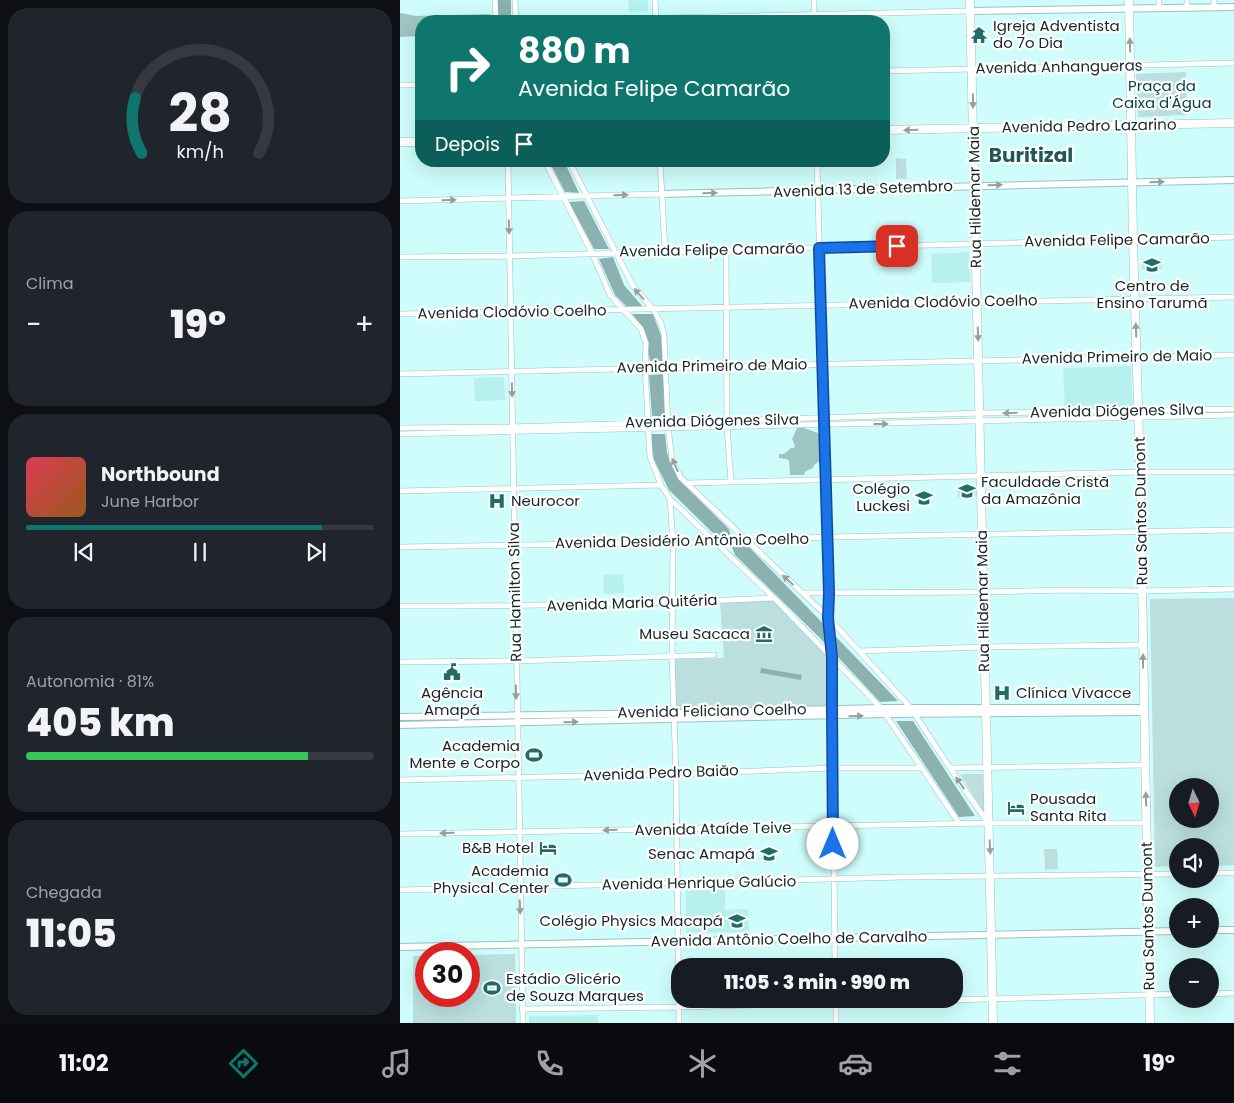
<!DOCTYPE html>
<html lang="pt">
<head>
<meta charset="utf-8">
<style>
	:root { --surface:#171b24; --page:#20242c; --text:#f1f3f6; --muted:#9ea1a6; --line:#363941; --accent:#0f766e }
	body { margin:0; font-family:Poppins,sans-serif; background:var(--page); color:var(--text); height:100vh; display:flex; flex-direction:column; font-size:19px; white-space:nowrap }
	* { box-sizing:border-box; margin:0 }
	p { font-size:16px; color:var(--muted) }
	.icon { flex:none; width:28px; height:28px; fill:none; stroke:currentColor; stroke-width:2; stroke-linecap:round; stroke-linejoin:round }
	.map { position:relative; flex:1; overflow:hidden }
	.side { display:flex; flex-direction:column; gap:8px; padding:8px; background:#0d0f14; width:400px }
	.side>* { flex:none }
	.top-card { position:absolute; left:15px; top:15px; width:475px; height:152px; border-radius:20px; box-shadow:0 5px 20px #0002; background:#0f766e; color:#fff; overflow:hidden }
	.needle { width:32px; rotate:175deg }
	.controls { position:absolute; left:769px; top:778px; display:grid; gap:10px }
	.controls a { display:grid; place-items:center; width:50px; height:50px; border-radius:50%; background:var(--surface); box-shadow:0 5px 20px #0002; font-size:25px }
	.speed { position:absolute; left:15px; top:942px; display:flex; gap:10px; font-size:25px; font-weight:700; text-align:center }
	.speed>* { display:grid; place-content:center; width:65px; height:65px; border-radius:50%; background:var(--surface); box-shadow:0 5px 20px #0002; line-height:1 }
	.speed .limit { border:8px solid #d22; background:#fff; color:#111 }
	.pin { position:absolute; display:grid; place-items:center; width:42px; height:42px; color:#fff; margin:-21px; border-radius:10px; box-shadow:0 2px 8px #0006 }
	.me { position:absolute; width:55px; margin:-28px; rotate:0deg; stroke-linejoin:round; filter:drop-shadow(0 0 4px #0008) }
	.turn { display:flex; align-items:center; gap:18px; height:105px; padding:0 20px; font-size:22px }
	.turn .icon { width:65px; height:65px; stroke-width:2.5 }
	.turn b { display:block; font-size:35px; line-height:42px }
	.then { display:flex; align-items:center; height:48px; padding:0 20px; background:#0003; gap:10px; font-size:19px }
	.big { font-size:38px; font-weight:800; line-height:1.1 }
	.side .tile { flex:1; display:flex; flex-direction:column; justify-content:center; gap:8px; min-width:0; padding:0 18px; border-radius:20px; background:var(--page) }
	.side .dial { align-items:center; gap:0 }
	.dial svg { height:130px; overflow:visible; fill:none; stroke:var(--line); stroke-width:7; stroke-linecap:round; text-anchor:middle }
	.dial text { fill:var(--text); stroke:none }
	.song { display:flex; align-items:center; gap:15px }
	.cover { width:60px; height:60px; border-radius:8px; background:linear-gradient(135deg,hsl(350 70% 55%),hsl(30 70% 35%)) }
	.played { height:5px; border-radius:2px; background:linear-gradient(90deg,var(--accent) 85%,var(--line) 85%) }
	.keys { display:flex; justify-content:space-around; direction:ltr }
	.heat { display:flex; justify-content:space-between; align-items:center; font-size:28px; direction:ltr }
	.charge { height:8px; border-radius:4px; background:linear-gradient(90deg,#34c759 81%,var(--line) 0) }
	.trip { position:absolute; left:271px; top:958px; width:292px; height:50px; border-radius:20px; background:var(--surface); box-shadow:0 5px 20px #0002; font-weight:800; line-height:50px; text-align:center }
	.tab-bar { display:flex; height:80px; justify-content:space-around; align-items:center; background:#090b0e; color:var(--muted) }
	.tab-bar .icon { width:35px; height:35px }
	.tab-bar .selected { color:var(--accent) }
	.tab-bar b { font-size:22px; color:var(--text) }
	main { display:flex; flex:1; min-height:0 }
	.map>svg:first-child { display:block }
	.built { fill:#b7f0ed }
	.green { fill:#badfde; fill-rule:evenodd }
	.forest { fill:#9dc5c3 }
	.water { fill:#8bb2b0 }
	.lines { fill:none; stroke-linecap:round; stroke-linejoin:round }
	.minor-casing { stroke:#96c4c2; stroke-width:6 }
	.tertiary-casing { stroke:#96c4c2; stroke-width:8 }
	.secondary-casing { stroke:#96c4c2; stroke-width:9 }
	.minor { stroke:#fff; stroke-width:5 }
	.tertiary { stroke:#fff; stroke-width:6 }
	.secondary { stroke:#fff; stroke-width:8 }
	.oneway { fill:#969e9e }
	.route-casing { stroke:#114b97; stroke-width:12 }
	.route { stroke:#1a73e8; stroke-width:9 }
	.labels { text-anchor:middle; stroke-width:4.5; stroke-linejoin:round; paint-order:stroke }
	.poi-label { font-size:15px; fill:#152727; stroke:#fff; text-anchor:end }
	.street-label { font-size:15px; fill:#152727; stroke:#fff }
	.park-label { font-size:15px; fill:#054443; stroke:#fff }
	.district-label { font-size:20px; font-weight:bold; fill:#1e5957; stroke:#fff }
</style>
</head>
<body>
<main>
<section class="side">
<div class="tile dial"><svg viewBox="0 0 100 80">
<path d="M14 69A42 42 0 1 1 86 69"/>
<path d="M14 69A42 42 0 0 1 10 35" stroke="#0f766e"/>
<text x="50" y="56" font-size="32" font-weight="700">28</text>
<text x="50" y="72" font-size="11">km/h</text>
</svg></div>
<div class="tile"><p>Clima</p>
<div class="heat"><a>−</a><b class="big">19°</b><a>+</a></div>
</div>
<div class="tile">
<div class="song"><i class="cover"></i><div><b>Northbound</b><p>June Harbor</p></div></div>
<div class="played"></div>
<div class="keys"><svg class="icon" aria-label="previous" viewBox="0 0 24 24"><path d="M18 5L8 12l10 7zM5 5v14"/></svg><svg class="icon" aria-label="pause" viewBox="0 0 24 24"><path d="M8 5v14M16 5v14"/></svg><svg class="icon" aria-label="next" viewBox="0 0 24 24"><path d="M6 5l10 7-10 7zM19 5v14"/></svg></div>
</div>
<div class="tile"><p>Autonomia · 81%</p><b class="big">405 km</b><div class="charge"></div></div>
<div class="tile"><p>Chegada</p><b class="big">11:05</b></div>
</section>
<div class="map">
<svg width="834" height="1023" viewBox="0 0 834 1023">
	<rect width="100%" height="100%" fill="#cefdfb"/>
	<path class="built" d="M228 0H248V11L229 12Z
		M569 252 570 282 532 283 531 254Z
		M761 259 762 269 742 270 741 260Z
		M731 366 733 407 665 410 663 368Z
		M104 377 105 400 75 401 74 378Z
		M577 485 578 496 557 497V486Z
		M223 574 224 593 204 594 203 575Z
		M325 889V910L348 909 349 932 286 933V890Z
		M198 1015V1023H129V1016Z"/>
	<path class="green" d="M786 72 787 115 738 117 736 74Z
		M496 158 506 159 507 179H496Z
		M834 598V865L810 866V846H778L777 866 755 867 750 599ZM810 786V819H778V786Z
		M374 600 430 658 432 708 275 712 274 659 324 658 320 603Z
		M560 774H583L584 813Z
		M644 849H657L658 869 645 870Z
		M115 954 116 1023H13V956H26V996H69V955Z"/>
	<path class="forest" d="M0 13 16 16 90 14V21H21V36L0 37Z
		M398 426 418 433 420 439 421 460 414 465 413 468 406 471 404 475H390L389 461 387 459 379 458V454H384L391 448H394L395 445 392 439Z"/>
	<path class="water" d="M98 0H111V21H98Z
		M149 161H164L179 193 165 192Z
		M184 201 209 249H194L169 202Z
		M213 257 224 285 243 307 228 308 215 295 199 259Z
		M232 314H253L261 336 263 361H250L244 329Z
		M264 374 266 416H252L249 375Z
		M250 434H265L267 453 278 479 329 529 331 537H317L269 490 254 460Z
		M348 546 498 701 480 702 421 639 335 555 332 547Z
		M361 668 402 675 401 680 360 673Z
		M496 721H513L575 816 559 817Z"/>
	<g class="lines">
		<g class="minor-casing">
			<path id="minor" d="M95 0 96 21
				M115 0 116 21
				M255 0 256 21
				M414 0V21
				M759 0V8
				M787 0V8
				M814 0V8
				M132 21 571 11
				M484 71 834 63
				M0 85H21
				M108 161 123 1023
				M145 161 192 253 210 295 241 329 246 343 245 367 250 457 261 485 270 499 374 598 481 708 559 823
				M169 161 233 286 253 309 261 323 264 335 268 427 272 460 281 478 428 617 510 707 550 768 588 823
				M260 161 265 251
				M417 161 429 593 428 617 432 657 435 966
				M0 201 261 194
				M326 250 327 426 331 482
				M0 257 109 256 834 237
				M0 314 834 297
				M0 374 834 355
				M0 428 109 427 581 413 834 409
				M0 434 834 415
				M288 483 740 472H834
				M0 491 261 485
				M270 499 273 543 272 657 276 774 279 1023
				M0 547 315 542 428 537 834 530
				M403 593 583 592 666 590 742 591 834 589
				M0 606C125 606 249 604 374 598
				M459 651 584 647 743 645
				M0 662 116 661 314 655
				M550 768 745 765
				M0 780 276 774 433 768H522
				M0 834 588 823H746
				M810 873H834
				M0 890 503 877 778 874
				M810 994 834 993
				M436 999V1023
				M122 1009 279 1007 778 994"/>
		</g>
		<g class="tertiary-casing">
			<path id="tertiary" d="M571 11 834 7
				M261 194 834 180
				M0 717 274 713 481 708H744
				M0 725 487 714 743 712
				M810 930H834
				M0 947 778 931"/>
		</g>
		<g class="secondary-casing">
			<path id="secondary" d="M570 0 593 1023
				M729 0 733 240 740 472 750 1023
				M484 130 834 123
				M0 142H21"/>
		</g>
		<use href="#minor" class="minor"/>
		<use href="#tertiary" class="tertiary"/>
		<use href="#secondary" class="secondary"/>
	</g>
	<defs><path id="oneway-solid" d="M-6-.8H1V-3.2L6.5 0L1 3.2V.8H-6Z" transform="scale(1.25)"/></defs>
	<g class="oneway">
		<use href="#oneway-solid" transform="translate(730 45) rotate(-91)"/>
		<use href="#oneway-solid" transform="translate(573 101) rotate(90)"/>
		<use href="#oneway-solid" transform="translate(511 130) rotate(179)"/>
		<use href="#oneway-solid" transform="translate(757 182) rotate(-1)"/>
		<use href="#oneway-solid" transform="translate(595 185) rotate(-1)"/>
		<use href="#oneway-solid" transform="translate(310 193) rotate(-2)"/>
		<use href="#oneway-solid" transform="translate(221 195) rotate(-1)"/>
		<use href="#oneway-solid" transform="translate(49 200) rotate(-2)"/>
		<use href="#oneway-solid" transform="translate(109 227) rotate(89)"/>
		<use href="#oneway-solid" transform="translate(239 294) rotate(-131)"/>
		<use href="#oneway-solid" transform="translate(736 330) rotate(-92)"/>
		<use href="#oneway-solid" transform="translate(578 334) rotate(88)"/>
		<use href="#oneway-solid" transform="translate(112 390) rotate(89)"/>
		<use href="#oneway-solid" transform="translate(610 413) rotate(179)"/>
		<use href="#oneway-solid" transform="translate(481 424)"/>
		<use href="#oneway-solid" transform="translate(275 465) rotate(-114)"/>
		<use href="#oneway-solid" transform="translate(388 580) rotate(-137)"/>
		<use href="#oneway-solid" transform="translate(743 661) rotate(-90)"/>
		<use href="#oneway-solid" transform="translate(116 692) rotate(90)"/>
		<use href="#oneway-solid" transform="translate(456 716) rotate(-2)"/>
		<use href="#oneway-solid" transform="translate(171 722) rotate(-1)"/>
		<use href="#oneway-solid" transform="translate(560 783) rotate(-125)"/>
		<use href="#oneway-solid" transform="translate(746 799) rotate(-92)"/>
		<use href="#oneway-solid" transform="translate(210 830) rotate(179)"/>
		<use href="#oneway-solid" transform="translate(47 833) rotate(179)"/>
		<use href="#oneway-solid" transform="translate(590 847) rotate(87)"/>
		<use href="#oneway-solid" transform="translate(120 907) rotate(88)"/>
	</g>
	<g class="lines">
		<g class="route-casing">
			<path id="route" d="M433 844 432 709V657L428 618 429 593 419 248 497 246"/>
		</g>
		<use href="#route" class="route"/>
	</g>
	<defs>
		<g id="temple-bare" transform="scale(1.35)"><path d="M0-6L5-2H3V0L6.5 2.5H4V6H1.5V3h-3V6H-4V2.5H-6.5L-3 0V-2H-5Z" fill="#206c6a" stroke="#fff" stroke-width="2.5" paint-order="stroke"/></g>
		<g id="school-bare" transform="scale(1.35)"><path d="M0-5L7-2L0 1L-7-2ZM-4 1L0 2.5L4 1V4Q0 6-4 4Z" fill="#206c6a" stroke="#fff" stroke-width="2.5" paint-order="stroke"/></g>
		<g id="university-bare" transform="scale(1.35)"><path d="M0-5L7-2L0 1L-7-2ZM-4 1L0 2.5L4 1V4Q0 6-4 4Z" fill="#206c6a" stroke="#fff" stroke-width="2.5" paint-order="stroke"/></g>
		<g id="hospital-bare" transform="scale(1.35)"><path d="M-5-5h3v3.5h4V-5h3V5h-3V1.5h-4V5h-3Z" fill="#206c6a" stroke="#fff" stroke-width="2.5" paint-order="stroke"/></g>
		<g id="museum-bare" transform="scale(1.35)"><path d="M0-6L6-3V-2H-6V-3ZM-5-1h2V3h-2ZM-1-1h2V3h-2ZM3-1h2V3H3ZM-6 4H6V6H-6Z" fill="#206c6a" stroke="#fff" stroke-width="2.5" paint-order="stroke"/></g>
		<g id="civic-bare" transform="scale(1.35)"><path d="M-.6-6.5H3V-4.5H.6V-3L4-1V1h2V6H-6V1h2V-1L-.6-3ZM-1.2 2.5V6h2.4V2.5Z" fill="#206c6a" stroke="#fff" stroke-width="2.5" paint-order="stroke"/></g>
		<g id="stadium-bare" transform="scale(1.35)"><path d="M0-5a6.5 5 0 1 0 0 10a6.5 5 0 1 0 0-10ZM-3.5-1.8h7v3.6h-7Z" fill="#206c6a" stroke="#fff" stroke-width="2.5" paint-order="stroke"/></g>
		<g id="hotel-bare" transform="scale(1.35)"><path d="M-6-4.5h1.5V1H6V5H4.5V3h-9V5H-6ZM-4 0a1.8 1.8 0 1 1 3.6 0ZM.5 0V-2.5h3Q6-2.5 6 0Z" fill="#206c6a" stroke="#fff" stroke-width="2.5" paint-order="stroke"/></g>
	</defs>
	<g fill-rule="evenodd">
		<use href="#temple-bare" x="579" y="35"/>
		<use href="#school-bare" x="752" y="265"/>
		<use href="#university-bare" x="567" y="491"/>
		<use href="#school-bare" x="524" y="498"/>
		<use href="#hospital-bare" x="97" y="501"/>
		<use href="#museum-bare" x="364" y="634"/>
		<use href="#civic-bare" x="52" y="672"/>
		<use href="#hospital-bare" x="602" y="693"/>
		<use href="#stadium-bare" x="134" y="755"/>
		<use href="#hotel-bare" x="616" y="808"/>
		<use href="#hotel-bare" x="148" y="848"/>
		<use href="#school-bare" x="369" y="854"/>
		<use href="#stadium-bare" x="163" y="880"/>
		<use href="#school-bare" x="337" y="921"/>
		<use href="#stadium-bare" x="92" y="988"/>
	</g>
	<g class="labels">
		<g class="poi-label">
			<text x="593" y="31" text-anchor="start">Igreja Adventista<tspan x="593" dy="17">do 7o Dia</tspan></text>
			<text x="752" y="291" text-anchor="middle">Centro de<tspan x="752" dy="17">Ensino Tarumã</tspan></text>
			<text x="581" y="487" text-anchor="start">Faculdade Cristã<tspan x="581" dy="17">da Amazônia</tspan></text>
			<text x="510" y="494">Colégio<tspan x="510" dy="17">Luckesi</tspan></text>
			<text x="111" y="506" text-anchor="start">Neurocor</text>
			<text x="350" y="639">Museu Sacaca</text>
			<text x="52" y="698" text-anchor="middle">Agência<tspan x="52" dy="17">Amapá</tspan></text>
			<text x="616" y="698" text-anchor="start">Clínica Vivacce</text>
			<text x="120" y="751">Academia<tspan x="120" dy="17">Mente e Corpo</tspan></text>
			<text x="630" y="804" text-anchor="start">Pousada<tspan x="630" dy="17">Santa Rita</tspan></text>
			<text x="134" y="853">B&amp;B Hotel</text>
			<text x="355" y="859">Senac Amapá</text>
			<text x="149" y="876">Academia<tspan x="149" dy="17">Physical Center</tspan></text>
			<text x="323" y="926">Colégio Physics Macapá</text>
			<text x="106" y="984" text-anchor="start">Estádio Glicério<tspan x="106" dy="17">de Souza Marques</tspan></text>
		</g>
		<g class="street-label">
			<text transform="translate(659 67) rotate(-1)" y="5">Avenida Anhangueras</text>
			<text transform="translate(689 126) rotate(-1)" y="5">Avenida Pedro Lazarino</text>
			<text transform="translate(463 189) rotate(-2)" y="5">Avenida 13 de Setembro</text>
			<text transform="translate(575 197) rotate(-91)" y="5">Rua Hildemar Maia</text>
			<text transform="translate(717 240) rotate(-1)" y="5">Avenida Felipe Camarão</text>
			<text transform="translate(312 250) rotate(-1)" y="5">Avenida Felipe Camarão</text>
			<text transform="translate(543 302) rotate(-1)" y="5">Avenida Clodóvio Coelho</text>
			<text transform="translate(112 312) rotate(-1)" y="5">Avenida Clodóvio Coelho</text>
			<text transform="translate(717 357) rotate(-1)" y="5">Avenida Primeiro de Maio</text>
			<text transform="translate(312 366) rotate(-1)" y="5">Avenida Primeiro de Maio</text>
			<text transform="translate(717 411) rotate(-1)" y="5">Avenida Diógenes Silva</text>
			<text transform="translate(312 421) rotate(-1)" y="5">Avenida Diógenes Silva</text>
			<text transform="translate(741 511) rotate(-91)" y="5">Rua Santos Dumont</text>
			<text transform="translate(282 541) rotate(-1)" y="5">Avenida Desidério Antônio Coelho</text>
			<text transform="translate(115 592) rotate(-91)" y="5">Rua Hamilton Silva</text>
			<text transform="translate(583 601) rotate(-91)" y="5">Rua Hildemar Maia</text>
			<text transform="translate(232 603) rotate(-2)" y="5">Avenida Maria Quitéria</text>
			<text transform="translate(312 711) rotate(-1)" y="5">Avenida Feliciano Coelho</text>
			<text transform="translate(261 773) rotate(-2)" y="5">Avenida Pedro Baião</text>
			<text transform="translate(313 829) rotate(-1)" y="5">Avenida Ataíde Teive</text>
			<text transform="translate(299 883) rotate(-1)" y="5">Avenida Henrique Galúcio</text>
			<text transform="translate(748 916) rotate(-91)" y="5">Rua Santos Dumont</text>
			<text transform="translate(389 939) rotate(-1)" y="5">Avenida Antônio Coelho de Carvalho</text>
		</g>
		<g class="park-label">
			<text x="762" y="91">Praça da<tspan x="762" dy="17">Caixa d'Água</tspan></text>
		</g>
		<g class="district-label">
			<text x="631" y="162">Buritizal</text>
		</g>
	</g>
</svg>
<div class="controls">
<a><svg class="needle" viewBox="-14 -14 28 28"><path d="M0-13l5 13h-10z" fill="#e53935"/><path d="M0 13l5-13h-10z" fill="#9ea1a6"/></svg></a>
<a><svg class="icon" aria-label="sound" viewBox="0 0 24 24"><path d="M4 9h4l5-4v14l-5-4H4zM17 9q2 3 0 6"/></svg></a>
<a>+</a>
<a>−</a>
</div>
<div class="speed"><div class="limit">30</div></div>
<div class="pin" style="left:497px;top:246px;background:#d93025"><svg class="icon" aria-label="arrive" viewBox="0 0 24 24"><path d="M6 21V4h12l-3 4 3 4H6"/></svg></div>
<svg class="me" style="left:433px;top:844px" viewBox="-20 -20 40 40"><circle r="19" fill="#fff"/><path d="M0-13L10 11 0 6-10 11z" fill="#1a73e8"/></svg>
<div class="trip">11:05 · 3 min · 990 m</div>
<div class="top-card">
<div class="turn"><svg class="icon" aria-label="right" viewBox="0 0 24 24"><path d="M7 20v-9h11M14 6l5 5-5 5"/></svg><div><b>880 m</b>Avenida Felipe Camarão</div></div>
<div class="then">Depois<svg class="icon" aria-label="arrive" viewBox="0 0 24 24"><path d="M6 21V4h12l-3 4 3 4H6"/></svg></div>
</div>
</div>
</main>
<nav class="tab-bar">
<b>11:02</b>
<svg class="icon selected" aria-label="directions" viewBox="0 0 24 24"><path d="M12 3l9 9-9 9-9-9zM9 14v-3h6M13 9l2 2-2 2"/></svg>
<svg class="icon" aria-label="music" viewBox="0 0 24 24"><path d="M9 18V5l10-2v13"/><circle cx="6" cy="18" r="3"/><circle cx="16" cy="16" r="3"/></svg>
<svg class="icon" aria-label="phone" viewBox="0 0 24 24"><path d="M5 4h4l2 5-3 2q2 4 5 5l2-3 5 2v4C11 20 4 13 5 4z"/></svg>
<svg class="icon" aria-label="climate" viewBox="0 0 24 24"><path d="M12 3v18M4 7l16 10M4 17L20 7"/></svg>
<svg class="icon" aria-label="car" viewBox="0 0 24 24"><path d="M5 17H2v-5l4-1 3-4h7l3 4 3 1v5h-3M9 17h6M6 11h13"/><circle cx="7" cy="17" r="2"/><circle cx="17" cy="17" r="2"/></svg>
<svg class="icon" aria-label="filters" viewBox="0 0 24 24"><path d="M4 7h16M4 17h16"/><circle cx="9" cy="7" r="2"/><circle cx="15" cy="17" r="2"/></svg>
<b>19°</b>
</nav>
</body>
</html>
